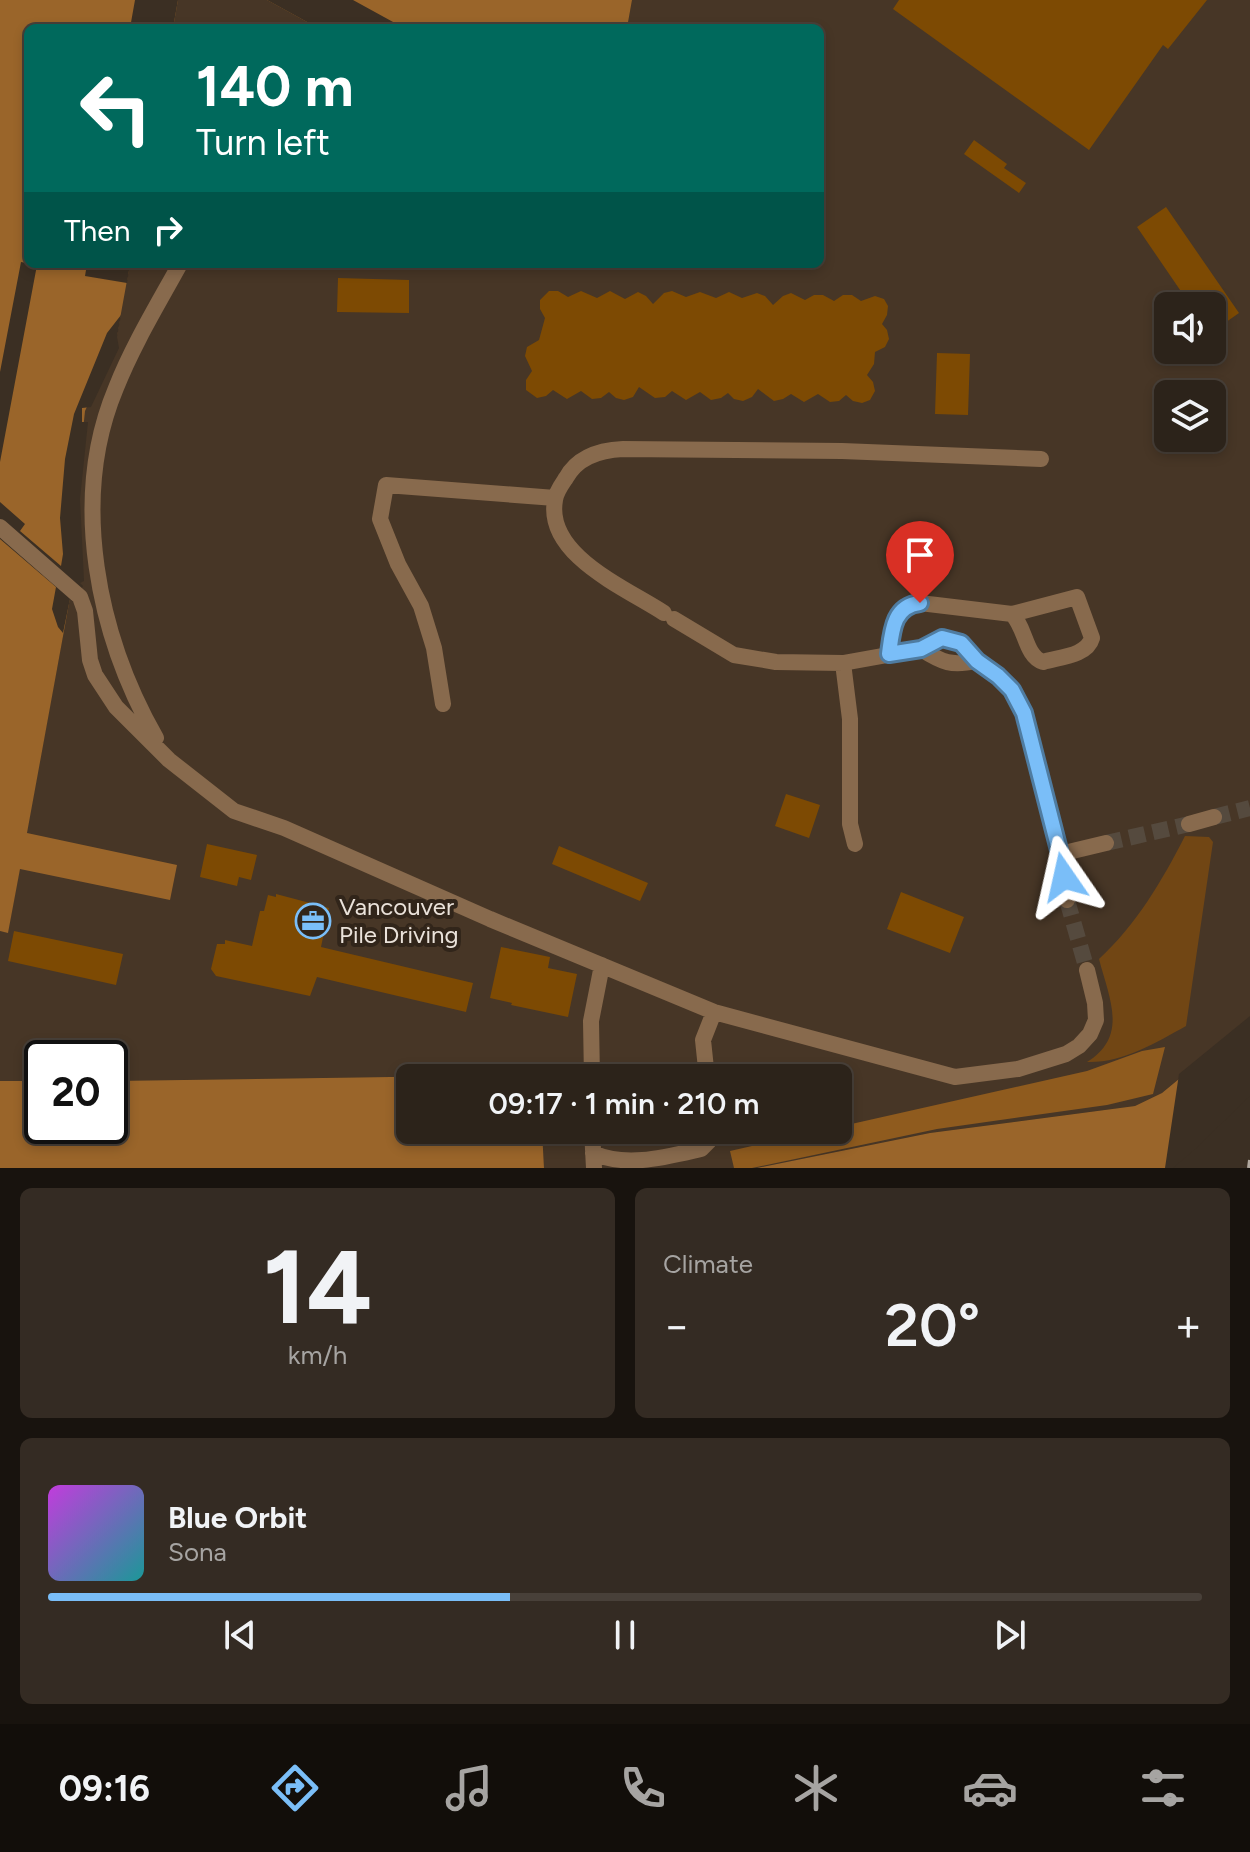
<!DOCTYPE html>
<html lang="en">
<head>
<meta charset="utf-8">
<style>
	:root { --surface:#2c231a; --page:#342b23; --text:#f1f3f6; --muted:#a6a4a2; --line:#484039; --accent:#7abef8 }
	body { margin:0; font-family:Figtree,sans-serif; background:var(--page); color:var(--text); height:100vh; display:flex; flex-direction:column; font-size:30px; white-space:nowrap }
	* { box-sizing:border-box; margin:0 }
	p { font-size:26px; color:var(--muted) }
	.icon { flex:none; width:44px; height:44px; fill:none; stroke:currentColor; stroke-width:2; stroke-linecap:round; stroke-linejoin:round }
	.map { position:relative; height:1168px; overflow:hidden }
	.sheet { display:flex; flex-direction:column; gap:20px; padding:20px; background:#18130e; flex:1 }
	.sheet>* { flex:none }
	.top-card { position:absolute; left:24px; top:24px; width:800px; height:244px; border-radius:12px; box-shadow:0 4px 12px #0003,0 0 0 2px var(--line); background:#00695c; color:#fff; overflow:hidden }
	.tools { position:absolute; left:1154px; top:292px; display:grid; gap:16px }
	.tools a { display:grid; place-items:center; width:72px; height:72px; border-radius:12px; background:var(--surface); box-shadow:0 4px 12px #0003,0 0 0 2px var(--line); font-size:40px }
	.speed { position:absolute; left:24px; top:1040px; display:flex; gap:16px; font-size:40px; font-weight:700; text-align:center }
	.speed>* { display:grid; place-content:center; width:104px; height:104px; border-radius:50%; background:var(--surface); box-shadow:0 4px 12px #0003,0 0 0 2px var(--line); line-height:1 }
	.speed .limit { border:4px solid #111; border-radius:12px; background:#fff; color:#111 }
	.pin { position:absolute; display:grid; place-items:center; width:68px; height:68px; color:#fff; margin:-82px -34px; border-radius:50% 50% 50% 0; rotate:-45deg; box-shadow:0 0 8px #0007 }
	.pin .icon { rotate:45deg }
	.me { position:absolute; width:88px; margin:-44px; rotate:349deg; stroke-linejoin:round; filter:drop-shadow(0 0 6px #0008) }
	.turn { display:flex; align-items:center; gap:28px; height:168px; padding:0 40px; font-size:36px }
	.turn .icon { width:104px; height:104px; stroke-width:2.5 }
	.turn b { display:block; font-size:56px; line-height:68px }
	.then { display:flex; align-items:center; height:76px; padding:0 40px; background:#0003; gap:16px; font-size:30px }
	.big { font-size:60px; font-weight:600; line-height:1.1 }
	.sheet .card { flex:1; display:flex; flex-direction:column; justify-content:center; gap:12px; min-width:0; padding:0 28px; border-radius:12px; background:var(--page) }
	.sheet .dial { align-items:center; gap:0 }
	.dial b { font-size:104px; line-height:1 }
	.song { display:flex; align-items:center; gap:24px }
	.cover { width:96px; height:96px; border-radius:12px; background:linear-gradient(135deg,hsl(290 70% 55%),hsl(180 70% 35%)) }
	.played { height:8px; border-radius:4px; background:linear-gradient(90deg,var(--accent) 40%,var(--line) 40%) }
	.keys { display:flex; justify-content:space-around; direction:ltr }
	.heat { display:flex; justify-content:space-between; align-items:center; font-size:44px; direction:ltr }
	.sheet .tiles { flex:1; display:grid; gap:20px; grid-template-columns:1fr 1fr }
	.card:last-child { grid-column:span 2 }
	.trip { position:absolute; left:396px; top:1064px; width:456px; height:80px; border-radius:12px; background:var(--surface); box-shadow:0 4px 12px #0003,0 0 0 2px var(--line); font-weight:600; line-height:80px; text-align:center }
	.dock { display:flex; height:128px; justify-content:space-around; align-items:center; background:#120e0a; color:var(--muted) }
	.dock .icon { width:56px; height:56px }
	.dock .selected { color:var(--accent) }
	.dock b { font-size:36px; color:var(--text) }
	.map>svg:first-child { display:block }
	.built { fill:#473626; fill-rule:evenodd }
	.green { fill:#714614 }
	.forest { fill:#8f5b1e }
	.water { fill:#9a652a }
	.pier { fill:#3b2f23 }
	.building { fill:#7d4a03 }
	.lines { fill:none; stroke-linecap:round; stroke-linejoin:round }
	.minor-tunnel { stroke:#554a3e; stroke-width:16; stroke-dasharray:16 8; stroke-linecap:butt }
	.minor { stroke:#886a4d; stroke-width:16 }
	.rail { stroke:#b1a89f; stroke-width:4; stroke-dasharray:12 6; stroke-linecap:butt }
	.route-casing { stroke:#4f7ca1; stroke-width:20 }
	.route { stroke:#7abef8; stroke-width:14 }
	.labels { text-anchor:middle; stroke-width:8; stroke-linejoin:round; paint-order:stroke }
	.poi-label { font-size:24px; fill:#eae2da; stroke:#31251a; text-anchor:start }
</style>
</head>
<body>
<div class="map">
<svg width="1250" height="1168" viewBox="0 0 1250 1168">
	<rect width="100%" height="100%" fill="#3b2f23"/>
	<path class="built" d="M135 0H353L404 28H130Z
		M632 0H1250V1020L1162 1093 1135 1106 930 1133 757 1168H544L542 1130H838V1078H528V1075L110 1081V1058H42V1081H0V931L8 932 70 598 0 502 76 499 87 264H820V28H627ZM1168 306H1212V350H1168ZM1168 394H1212V438H1168Z"/>
	<path class="green" d="M1185 836 1209 837 1213 842 1186 1026C1155 1043 1123 1063 1087 1062 1129 1036 1109 998 1099 959 1136 925 1162 881 1185 836Z"/>
	<path class="forest" d="M1165 1047 1153 1094 1107 1105 937 1129 752 1168H734L730 1151 823 1130H838V1127L1087 1071 1142 1051Z"/>
	<path class="water" d="M0 0H178L173 28H28V264H130L115 346 85 411 76 499 70 598 27 833 177 865 170 900 20 869 8 933 0 931Z
		M267 0H632L627 28H318Z
		M1237 1031 1166 1168H757L930 1133 1135 1106 1162 1093Z
		M528 1075V1078H410V1130H542L544 1168H0V1081H42V1126H110V1081Z"/>
	<path class="pier" d="M135 0H178L173 28H130Z
		M267 0H353L404 28H318Z
		M21 262 37 265 0 462V372Z
		M87 264H130L127 283 85 276Z
		M121 315 117 337 119 348 91 407 82 408V422H88L80 499 84 581 80 583 83 586 73 602 70 599 63 633 58 627 52 609 56 587 0 539V502L25 524 20 531 61 566 63 554 60 518 65 459 74 414 107 333Z
		M1250 1016V1096L1193 1151 1173 1168H1165L1179 1074Z"/>
	<path class="building" d="M899 0H1207L1168 49 1163 45 1089 150 893 9Z
		M974 140 1007 164 1004 168 1026 183 1019 193 964 154Z
		M1166 207 1239 313 1212 332V306H1191L1137 227Z
		M338 278 409 280V313L337 312Z
		M549 291H558L568 297 581 291 597 298 610 291 625 299 638 292 646 296 653 304 664 293 672 291 686 297 700 292 716 298 729 292 742 298 757 293 765 296 773 305 783 296 791 293 805 300 814 295H823L834 301 843 295H852L861 301 875 296 884 299 888 306 887 315 882 324 887 330 889 339 885 347 875 352 874 364 867 375 873 382 875 391 870 400 862 403 853 401 846 395 839 401 830 402 818 394 804 402 791 394 783 399 774 401 758 389 752 397 743 401 734 399 728 393 721 398 711 400 700 392 686 400 672 391 665 397 655 398 639 387 633 397 624 400 616 398 609 392 601 398 592 399 581 391 567 399 553 390 546 396 537 398 526 390V380L532 371 525 356 527 347 539 340 545 318 540 309V300Z
		M937 353 970 354 968 415 935 414Z
		M786 794 820 805 809 838 775 826Z
		M207 844 257 855 251 880 239 877 237 886 200 877Z
		M559 846 648 883 640 901 552 864Z
		M901 892 964 917 950 953 887 929Z
		M276 894 329 908 321 947 473 983 466 1012 317 977 310 996 216 976 211 969 217 944H225V940L252 946 260 911H264L268 895 276 897Z
		M14 931 123 954 116 985 8 961Z
		M501 947 550 957 548 968 577 974 568 1017 511 1005 512 1003 490 998Z"/>
	<g class="lines">
		<path class="minor-tunnel" d="M1214 817 1250 808
			M1106 843 1189 824
			M1067 900 1087 970"/>
		<path class="minor" d="M0 527 80 597 85 611 90 660 95 675 116 707 169 760 234 811 284 828 490 919 714 1012 955 1077 1018 1069 1066 1054 1079 1046 1090 1034 1096 1020 1095 1003 1087 970
			M664 613C626 588 545 555 555 500 556 492 562 484 566 478 578 456 601 450 623 449L842 451 1041 459
			M674 619 734 655 776 662 843 663 921 649 942 638 961 643 977 661 998 676 1012 690 1024 713 1060 854 1067 900
			M921 649C943 663 951 666 977 661
			M889 654C892 631 893 607 920 603L1012 614C1026 628 1025 656 1043 662 1059 657 1087 656 1092 638L1077 597 1012 614
			M843 663 850 719V824L855 844
			M443 704 434 648 421 606 398 564 380 519 386 485 555 498
			M156 738C98 636 69 500 116 388 133 345 158 304 180 264
			M1189 824 1214 817
			M1060 854 1106 843
			M592 1078 591 1021 602 965
			M707 1078 703 1040 714 1012
			M592 1130 594 1168
			M593 1153C626 1168 666 1157 701 1149L709 1141 711 1130"/>
		<path class="rail" d="M1249 1168 1250 1160"/>
	</g>
	<g class="lines">
		<g class="route-casing">
			<path id="route" d="M920 603C893 606 892 631 889 654L921 649 942 638 961 643 977 661 998 676 1012 690 1024 713 1060 854 1064 877"/>
		</g>
		<use href="#route" class="route"/>
	</g>
	<defs>
		<g id="office-ring" transform="scale(1.8)"><circle r="9.5" fill="#31251a" stroke="#7abef8" stroke-width="1.5"/><path d="M-6-3h4V-5.5h4V-3h4V5H-6ZM-1-4.5V-3h2v-1.5ZM-6 0V1H6V0Z" fill="#7abef8"/></g>
	</defs>
	<g fill-rule="evenodd">
		<use href="#office-ring" x="313" y="921"/>
	</g>
	<g class="labels">
		<g class="poi-label">
			<text x="339" y="915">Vancouver<tspan x="339" dy="28">Pile Driving</tspan></text>
		</g>
	</g>
</svg>
<div class="tools">
<a><svg class="icon" aria-label="sound" viewBox="0 0 24 24"><path d="M4 9h4l5-4v14l-5-4H4zM17 9q2 3 0 6"/></svg></a>
<a><svg class="icon" aria-label="layers" viewBox="0 0 24 24"><path d="M12 4l9 5-9 5-9-5zM3 14l9 5 9-5"/></svg></a>
</div>
<div class="speed"><div class="limit">20</div></div>
<div class="pin" style="left:920px;top:603px;background:#d93025"><svg class="icon" aria-label="arrive" viewBox="0 0 24 24"><path d="M6 21V4h12l-3 4 3 4H6"/></svg></div>
<svg class="me" style="left:1064px;top:877px" viewBox="-20 -20 40 40"><path d="M0-17L14 15 0 8-14 15z" fill="#7abef8" stroke="#fff" stroke-width="4"/></svg>
<div class="trip">09:17 · 1 min · 210 m</div>
<div class="top-card">
<div class="turn"><svg class="icon" aria-label="left" viewBox="0 0 24 24"><path d="M17 20v-9H6M10 6l-5 5 5 5"/></svg><div><b>140 m</b>Turn left</div></div>
<div class="then">Then<svg class="icon" aria-label="right" viewBox="0 0 24 24"><path d="M7 20v-9h11M14 6l5 5-5 5"/></svg></div>
</div>
</div>
<section class="sheet">
<div class="tiles">
<div class="card dial"><b>14</b><p>km/h</p></div>
<div class="card"><p>Climate</p>
<div class="heat"><a>−</a><b class="big">20°</b><a>+</a></div>
</div>
<div class="card">
<div class="song"><i class="cover"></i><div><b>Blue Orbit</b><p>Sona</p></div></div>
<div class="played"></div>
<div class="keys"><svg class="icon" aria-label="previous" viewBox="0 0 24 24"><path d="M18 5L8 12l10 7zM5 5v14"/></svg><svg class="icon" aria-label="pause" viewBox="0 0 24 24"><path d="M8 5v14M16 5v14"/></svg><svg class="icon" aria-label="next" viewBox="0 0 24 24"><path d="M6 5l10 7-10 7zM19 5v14"/></svg></div>
</div>
</div>
</section>
<nav class="dock">
<b>09:16</b>
<svg class="icon selected" aria-label="directions" viewBox="0 0 24 24"><path d="M12 3l9 9-9 9-9-9zM9 14v-3h6M13 9l2 2-2 2"/></svg>
<svg class="icon" aria-label="music" viewBox="0 0 24 24"><path d="M9 18V5l10-2v13"/><circle cx="6" cy="18" r="3"/><circle cx="16" cy="16" r="3"/></svg>
<svg class="icon" aria-label="phone" viewBox="0 0 24 24"><path d="M5 4h4l2 5-3 2q2 4 5 5l2-3 5 2v4C11 20 4 13 5 4z"/></svg>
<svg class="icon" aria-label="climate" viewBox="0 0 24 24"><path d="M12 3v18M4 7l16 10M4 17L20 7"/></svg>
<svg class="icon" aria-label="car" viewBox="0 0 24 24"><path d="M5 17H2v-5l4-1 3-4h7l3 4 3 1v5h-3M9 17h6M6 11h13"/><circle cx="7" cy="17" r="2"/><circle cx="17" cy="17" r="2"/></svg>
<svg class="icon" aria-label="filters" viewBox="0 0 24 24"><path d="M4 7h16M4 17h16"/><circle cx="9" cy="7" r="2"/><circle cx="15" cy="17" r="2"/></svg>
</nav>
</body>
</html>
